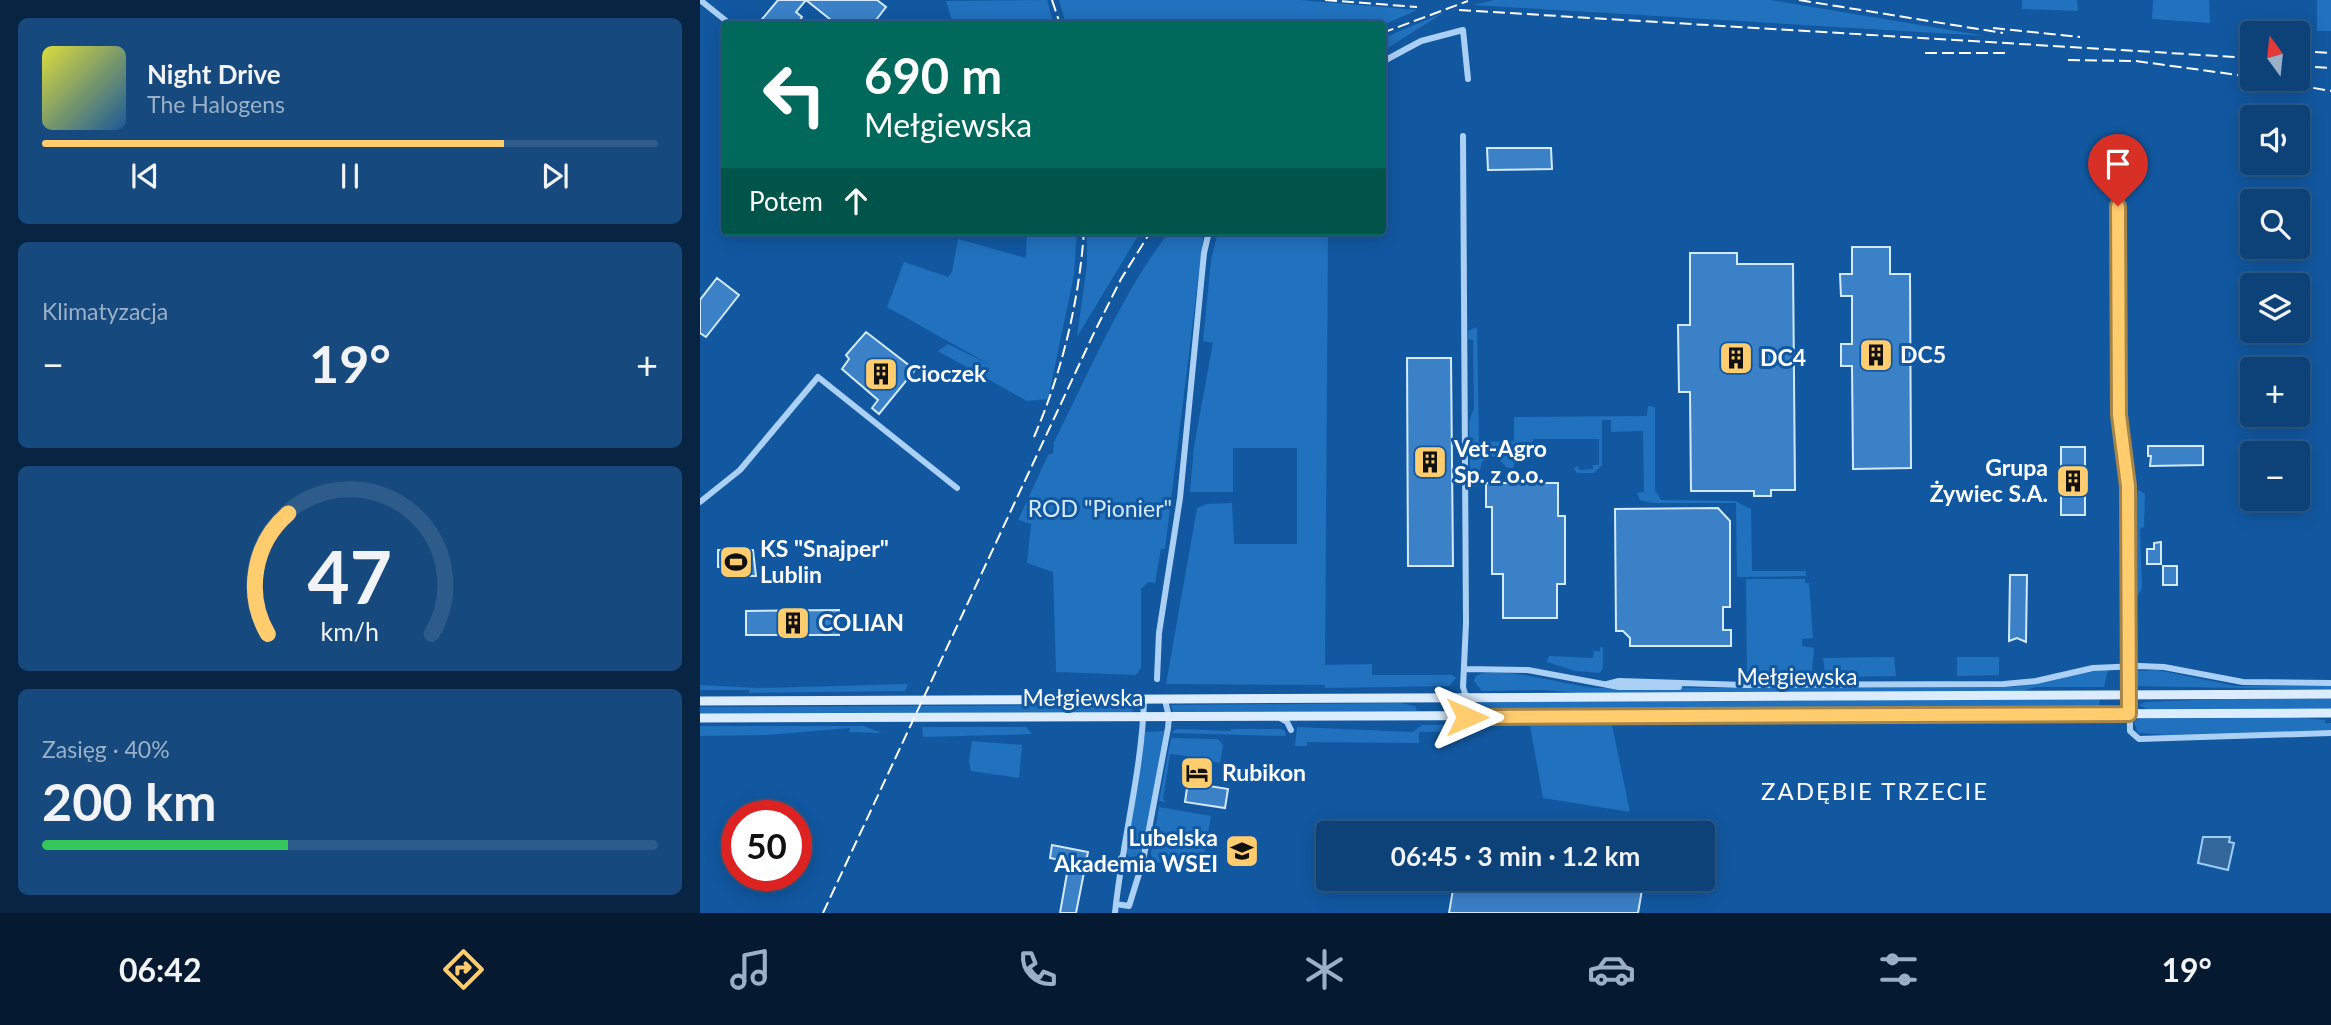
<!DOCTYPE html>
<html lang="pl">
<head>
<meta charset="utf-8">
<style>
	:root { --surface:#0d4279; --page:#16497e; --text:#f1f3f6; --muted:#9ab0c6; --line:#2d5b8a; --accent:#ffcc6e }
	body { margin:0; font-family:Lato,sans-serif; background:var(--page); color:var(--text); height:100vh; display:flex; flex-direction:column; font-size:26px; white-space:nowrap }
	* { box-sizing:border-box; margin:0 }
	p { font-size:23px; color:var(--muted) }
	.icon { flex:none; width:38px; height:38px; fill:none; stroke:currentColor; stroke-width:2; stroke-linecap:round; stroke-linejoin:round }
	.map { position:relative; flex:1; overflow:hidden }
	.panel { display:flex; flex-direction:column; gap:18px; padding:18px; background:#072443; width:700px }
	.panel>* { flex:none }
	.hud { position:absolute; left:21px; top:21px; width:665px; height:214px; border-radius:7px; box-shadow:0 4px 18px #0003,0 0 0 2px var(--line); background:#00695c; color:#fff; overflow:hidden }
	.needle { width:46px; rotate:345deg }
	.fabs { position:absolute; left:1540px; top:21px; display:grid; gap:14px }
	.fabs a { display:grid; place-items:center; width:70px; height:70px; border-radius:7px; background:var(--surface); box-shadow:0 4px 18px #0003,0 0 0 2px var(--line); font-size:35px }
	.speed { position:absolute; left:21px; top:800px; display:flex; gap:14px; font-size:35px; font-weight:700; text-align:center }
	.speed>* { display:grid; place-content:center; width:91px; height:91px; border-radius:50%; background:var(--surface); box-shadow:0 4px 18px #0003,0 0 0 2px var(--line); line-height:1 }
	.speed .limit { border:10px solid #d22; background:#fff; color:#111 }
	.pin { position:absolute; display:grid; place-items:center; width:60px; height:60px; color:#fff; margin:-72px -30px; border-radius:50% 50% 50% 0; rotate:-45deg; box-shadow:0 0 7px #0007 }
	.pin .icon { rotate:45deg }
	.me { position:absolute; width:77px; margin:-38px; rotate:90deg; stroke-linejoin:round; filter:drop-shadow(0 0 5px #0008) }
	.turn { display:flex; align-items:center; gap:24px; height:147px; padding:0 28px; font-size:32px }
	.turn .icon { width:91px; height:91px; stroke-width:2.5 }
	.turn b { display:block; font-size:49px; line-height:60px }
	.then { display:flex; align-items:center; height:66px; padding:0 28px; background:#0003; gap:14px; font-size:26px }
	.big { font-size:52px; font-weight:700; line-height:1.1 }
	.panel .tile { flex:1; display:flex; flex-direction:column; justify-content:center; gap:10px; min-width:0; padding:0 24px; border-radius:10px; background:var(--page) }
	.panel .dial { align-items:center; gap:0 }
	.dial svg { height:182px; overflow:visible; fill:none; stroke:var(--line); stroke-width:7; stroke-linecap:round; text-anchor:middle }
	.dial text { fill:var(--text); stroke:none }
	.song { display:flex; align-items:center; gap:21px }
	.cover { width:84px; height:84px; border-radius:10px; background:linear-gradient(135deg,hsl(60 70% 55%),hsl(210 70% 35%)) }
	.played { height:7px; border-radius:4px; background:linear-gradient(90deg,var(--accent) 75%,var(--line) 75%) }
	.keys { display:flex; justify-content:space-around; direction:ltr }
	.heat { display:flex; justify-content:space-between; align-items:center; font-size:38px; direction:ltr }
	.charge { height:10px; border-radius:5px; background:linear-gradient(90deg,#34c759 40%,var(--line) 0) }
	.trip { position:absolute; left:616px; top:821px; width:399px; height:70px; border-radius:7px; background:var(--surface); box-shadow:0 4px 18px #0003,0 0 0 2px var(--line); font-weight:700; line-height:70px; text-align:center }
	.menu { display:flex; height:112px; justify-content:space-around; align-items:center; background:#051a30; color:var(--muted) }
	.menu .icon { width:49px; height:49px }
	.menu .current { color:var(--accent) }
	.menu b { font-size:32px; color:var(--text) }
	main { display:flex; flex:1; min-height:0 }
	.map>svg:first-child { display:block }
	.green { fill:#2071be }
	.water { fill:#33669a; stroke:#9cccf8; stroke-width:2 }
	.building { fill:#3a81c8; stroke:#d3e9fe; stroke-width:2 }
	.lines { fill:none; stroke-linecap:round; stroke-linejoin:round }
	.minor { stroke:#aad0f5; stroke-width:6 }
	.secondary { stroke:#daecfe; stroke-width:9 }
	.rail { stroke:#fff; stroke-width:2; stroke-dasharray:12 5; stroke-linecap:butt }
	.route-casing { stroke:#a68548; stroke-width:18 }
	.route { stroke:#ffcc6e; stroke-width:12 }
	.labels { text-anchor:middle; stroke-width:6; stroke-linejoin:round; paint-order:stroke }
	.poi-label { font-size:23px; font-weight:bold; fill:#fff; stroke:#1158a1; text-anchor:start }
	.park-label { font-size:23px; fill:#d3e9fe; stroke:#1158a1 }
	.street-label { font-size:23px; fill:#fff; stroke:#1158a1 }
	.neighbourhood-label { font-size:24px; letter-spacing:2px; fill:#fff; stroke:#1158a1 }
</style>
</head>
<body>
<main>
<section class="panel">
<div class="tile">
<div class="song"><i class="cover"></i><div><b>Night Drive</b><p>The Halogens</p></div></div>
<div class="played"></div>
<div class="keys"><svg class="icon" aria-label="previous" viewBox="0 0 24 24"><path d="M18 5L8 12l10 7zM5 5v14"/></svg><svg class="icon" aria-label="pause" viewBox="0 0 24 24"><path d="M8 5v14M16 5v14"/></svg><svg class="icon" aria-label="next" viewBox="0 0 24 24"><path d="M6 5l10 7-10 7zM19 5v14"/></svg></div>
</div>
<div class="tile"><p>Klimatyzacja</p>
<div class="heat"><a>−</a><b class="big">19°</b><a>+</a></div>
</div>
<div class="tile dial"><svg viewBox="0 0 100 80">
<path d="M14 69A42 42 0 1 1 86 69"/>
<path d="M14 69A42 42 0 0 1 23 16" stroke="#ffcc6e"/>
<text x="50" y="56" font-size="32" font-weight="700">47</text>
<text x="50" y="72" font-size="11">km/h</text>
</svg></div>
<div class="tile"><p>Zasięg · 40%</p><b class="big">200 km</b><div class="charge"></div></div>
</section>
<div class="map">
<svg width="1631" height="913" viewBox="0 0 1631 913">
	<rect width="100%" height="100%" fill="#1158a1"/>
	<path class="green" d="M347 0 354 24H253L246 1Z
		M359 0H600L717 10 683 25 366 24Z
		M794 0H1070L1286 36 773 5Z
		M1322 0H1377L1378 11 1322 9Z
		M1453 0H1509L1510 23 1452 19Z
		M1617 0H1631V31H1617Z
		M743 13 683 51V38Z
		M327 231H377L374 275 348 399 327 401 238 351 248 344 294 367 187 307 204 262 248 277 252 272 258 239 326 258Z
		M387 231H441L377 337 387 264Z
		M470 231H504L465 549H461L455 583 448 582 441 589V668L436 675 356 672 353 572 327 563 331 524 318 520 348 455 353 453 354 442C390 371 421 294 470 231Z
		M518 231H628L625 665 672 664V675H752L756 678 749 686 625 688 624 685 466 684 497 508 507 504 532 503 534 544H597V448H533V492H490L494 446 513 343 503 341 511 260Z
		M777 327 779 442 814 441V417L947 416 948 406 955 407V490L961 500 1035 501 1051 509 1052 571H1106V576L1037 577 1036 503H953L940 500 937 493 944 492 943 431 911 432V420H902V465L894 473H877L874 468 878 466 879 470 893 469V465H899V439H833L832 454H822V458L815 462 813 468H807L798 458 791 456 782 462 780 470H770L769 422 774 408 773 340 768 339V331Z
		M1439 490 1445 494 1444 527 1440 529 1442 588 1434 603 1431 597 1432 497 1434 493Z
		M1046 579H1105V583H1109L1113 638 1102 639V646L1114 648 1112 672 1094 676 1047 677Z
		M900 647H903V668L900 673 875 671 847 662 849 656 893 658 894 651H900Z
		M1194 657 1196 676 1147 677 1125 672 1123 658Z
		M1257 657H1299V675L1257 676Z
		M1401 670H1408L1404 687H1336L1319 692 889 694 843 690 782 691 774 681 776 676C796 664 869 686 896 688L1314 687Z
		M1457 670 1536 686H1631V690L1436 686 1432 677 1437 671Z
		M208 684 205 691 49 693V690H0V685L59 688Z
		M1549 698H1631V709L1449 710 1439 705 1445 702Z
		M1400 699 1399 707 1270 711 778 712 775 707 780 702Z
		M701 703 715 706 717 711 473 713 471 705Z
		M433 705 432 713 0 714V707Z
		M1596 717 1625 720V723H1631V730L1469 735 1438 733 1434 722 1440 718Z
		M722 725H774L779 727V731L719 732V743L607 742V746H595L597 727 713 732Z
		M912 725 930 812 843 798 830 726Z
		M0 726H164L182 733 149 732 150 728 68 735 0 736Z
		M222 727H326L332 734 223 737Z
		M476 729 531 731V729H581L585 731 586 736 472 733Z
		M464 731 443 850 439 856 429 857 426 853 445 732Z
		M471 738 518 739 523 745 520 763 510 761 509 759 470 754 463 799 466 802 459 801Z
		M272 741 322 745 319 778 271 771 269 760Z
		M459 807 511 816 502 865 482 862 481 866 454 862 451 854Z"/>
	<path class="water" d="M1503 837H1530L1529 842 1534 843 1528 870 1498 863Z"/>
	<path class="building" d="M78 0H106L96 12 102 17 97 24H58Z
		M106 0H177L186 7 176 20 181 24H136Z
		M787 148H851L852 169 788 170Z
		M1152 247H1190V274H1210L1211 468 1153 469 1152 366H1141V344H1152V296H1141L1140 274H1152Z
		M990 253H1037V264H1093L1095 490H1071V496H1054V491H991L990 392H979L978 325H990Z
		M17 278 39 295 6 337 0 333V300Z
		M166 332 215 370 179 414 172 408 178 400 142 369 149 359 146 355Z
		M707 358H751L753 566H708Z
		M1448 446H1503V465L1450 466 1451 456H1448Z
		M1361 447H1385V515H1361Z
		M786 483H858V516H865V584H857V618H803V574H792V507H786Z
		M1018 508 1030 521V607H1023V630H1031V646H930V638L923 631H916L915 509Z
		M1461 542V564H1447V549H1454V543Z
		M18 550H53L56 576H27V567H18Z
		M1463 566H1477V585H1463Z
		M1310 575H1327L1326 642 1317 638 1309 641Z
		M139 610V635H46V611Z
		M498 760 506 761 503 785 528 789 525 808 485 802 491 761 497 762Z
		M352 845 388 852 376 913H360L369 862 350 858Z
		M755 878H944L938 913H749Z"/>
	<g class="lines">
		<path class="minor" d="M0 0 30 24
			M682 62 721 41 763 30 768 79
			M763 136 766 623 763 687 766 697
			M1418 206 1419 415 1428 486 1430 731 1439 739 1631 733
			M0 502 40 470 118 377 257 488
			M765 669 828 670 919 687H979
			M457 679 459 633 480 498 504 253 509 231
			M907 684 919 681 1044 685 1304 684 1336 681 1393 668 1439 666 1464 667 1543 682 1631 683
			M766 695 767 717
			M580 718 587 722 591 730
			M421 858 431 862 443 861
			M416 904 429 906 443 861 468 728 469 717 465 700
			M415 913C422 842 442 771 444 700"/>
		<path class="secondary" d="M0 701 1631 694
			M0 718 1631 713"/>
		<path class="rail" d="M352 0 360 24
			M625 0 717 7
			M1099 0 1303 33
			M759 10 1552 58
			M1293 28 1380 37
			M682 33 768 1
			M1598 51 1631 53
			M1225 53H1309
			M1368 60 1436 61 1552 77
			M1598 66 1631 68
			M1563 79 1631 91
			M334 437C362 372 379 302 384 231
			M123 913 393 335 421 279 451 231"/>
	</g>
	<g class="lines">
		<g class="route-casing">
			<path id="route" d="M767 717 1429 714 1428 486 1419 415 1418 206"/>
		</g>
		<use href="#route" class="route"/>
	</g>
	<defs>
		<g id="building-square" transform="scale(1.75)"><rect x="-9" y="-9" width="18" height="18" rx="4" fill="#ffcc6e" stroke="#1158a1"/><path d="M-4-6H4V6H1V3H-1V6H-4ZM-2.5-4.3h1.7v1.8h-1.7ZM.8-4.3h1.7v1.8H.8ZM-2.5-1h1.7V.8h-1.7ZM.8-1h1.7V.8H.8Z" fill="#111"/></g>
		<g id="stadium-square" transform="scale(1.75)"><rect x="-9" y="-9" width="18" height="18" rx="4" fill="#ffcc6e" stroke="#1158a1"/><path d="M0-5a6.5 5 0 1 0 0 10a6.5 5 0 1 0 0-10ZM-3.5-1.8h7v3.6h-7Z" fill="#111"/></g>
		<g id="hotel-square" transform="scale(1.75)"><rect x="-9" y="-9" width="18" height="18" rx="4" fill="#ffcc6e" stroke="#1158a1"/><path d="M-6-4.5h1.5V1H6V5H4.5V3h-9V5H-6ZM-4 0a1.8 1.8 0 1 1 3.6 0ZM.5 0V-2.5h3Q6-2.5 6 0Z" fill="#111"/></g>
		<g id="university-square" transform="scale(1.75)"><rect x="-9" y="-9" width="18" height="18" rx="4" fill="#ffcc6e" stroke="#1158a1"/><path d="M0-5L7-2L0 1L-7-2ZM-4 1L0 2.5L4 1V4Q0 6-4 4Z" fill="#111"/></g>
	</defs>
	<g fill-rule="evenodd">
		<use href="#building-square" x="1176" y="355"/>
		<use href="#building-square" x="1036" y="358"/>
		<use href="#building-square" x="181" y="374"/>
		<use href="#building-square" x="730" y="462"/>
		<use href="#building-square" x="1373" y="481"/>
		<use href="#stadium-square" x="36" y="562"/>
		<use href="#building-square" x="93" y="623"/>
		<use href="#hotel-square" x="497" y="773"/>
		<use href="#university-square" x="542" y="851"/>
	</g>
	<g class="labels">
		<g class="poi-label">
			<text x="1200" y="363">DC5</text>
			<text x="1060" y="366">DC4</text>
			<text x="206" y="382">Cioczek</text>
			<text x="754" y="457">Vet-Agro<tspan x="754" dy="26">Sp. z o.o.</tspan></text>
			<text x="1348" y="476" text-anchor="end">Grupa<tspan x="1348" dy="26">Żywiec S.A.</tspan></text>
			<text x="60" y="557">KS "Snajper"<tspan x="60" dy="26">Lublin</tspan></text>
			<text x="118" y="631">COLIAN</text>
			<text x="522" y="781">Rubikon</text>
			<text x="518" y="846" text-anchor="end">Lubelska<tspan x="518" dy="26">Akademia WSEI</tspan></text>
		</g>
		<g class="park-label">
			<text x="400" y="517">ROD "Pionier"</text>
		</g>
		<g class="street-label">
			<text x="1097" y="685">Mełgiewska</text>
			<text x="383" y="706">Mełgiewska</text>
		</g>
		<g class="neighbourhood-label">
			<text x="1175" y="800">ZADĘBIE TRZECIE</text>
		</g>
	</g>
</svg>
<div class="fabs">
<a><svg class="needle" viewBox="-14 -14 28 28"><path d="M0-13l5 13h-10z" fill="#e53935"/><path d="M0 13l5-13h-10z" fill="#9ab0c6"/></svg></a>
<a><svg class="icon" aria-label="sound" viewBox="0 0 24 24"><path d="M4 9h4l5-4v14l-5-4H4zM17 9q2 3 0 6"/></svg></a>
<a><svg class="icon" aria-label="search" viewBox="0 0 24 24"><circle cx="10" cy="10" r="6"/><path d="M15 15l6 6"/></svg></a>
<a><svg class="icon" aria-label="layers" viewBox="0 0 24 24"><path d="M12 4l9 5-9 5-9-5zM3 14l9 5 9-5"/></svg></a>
<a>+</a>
<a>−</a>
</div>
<div class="speed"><div class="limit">50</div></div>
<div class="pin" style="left:1418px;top:206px;background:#d93025"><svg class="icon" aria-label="arrive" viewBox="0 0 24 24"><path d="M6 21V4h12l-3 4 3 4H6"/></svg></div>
<svg class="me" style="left:767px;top:717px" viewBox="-20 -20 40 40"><path d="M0-17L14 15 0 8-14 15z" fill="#ffcc6e" stroke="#fff" stroke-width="4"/></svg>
<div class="trip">06:45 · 3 min · 1.2 km</div>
<div class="hud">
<div class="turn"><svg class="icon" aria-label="left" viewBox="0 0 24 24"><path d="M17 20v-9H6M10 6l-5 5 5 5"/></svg><div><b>690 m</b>Mełgiewska</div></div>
<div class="then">Potem<svg class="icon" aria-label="ahead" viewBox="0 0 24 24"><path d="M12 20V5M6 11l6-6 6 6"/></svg></div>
</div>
</div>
</main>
<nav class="menu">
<b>06:42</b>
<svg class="icon current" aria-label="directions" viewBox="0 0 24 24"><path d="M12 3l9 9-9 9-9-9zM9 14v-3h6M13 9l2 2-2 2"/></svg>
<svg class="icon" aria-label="music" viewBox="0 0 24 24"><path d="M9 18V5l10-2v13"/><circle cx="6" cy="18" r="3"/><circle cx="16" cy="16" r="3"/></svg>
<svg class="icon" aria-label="phone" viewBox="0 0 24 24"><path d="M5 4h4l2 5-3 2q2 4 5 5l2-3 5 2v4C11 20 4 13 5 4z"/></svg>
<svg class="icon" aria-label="climate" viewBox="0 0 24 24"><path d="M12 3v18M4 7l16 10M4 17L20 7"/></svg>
<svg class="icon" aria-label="car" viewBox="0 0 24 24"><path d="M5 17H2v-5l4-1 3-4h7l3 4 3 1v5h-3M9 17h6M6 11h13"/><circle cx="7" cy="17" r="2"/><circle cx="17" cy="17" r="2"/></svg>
<svg class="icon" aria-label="filters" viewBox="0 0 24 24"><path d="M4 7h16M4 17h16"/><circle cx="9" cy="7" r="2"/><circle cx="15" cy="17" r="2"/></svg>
<b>19°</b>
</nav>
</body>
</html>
